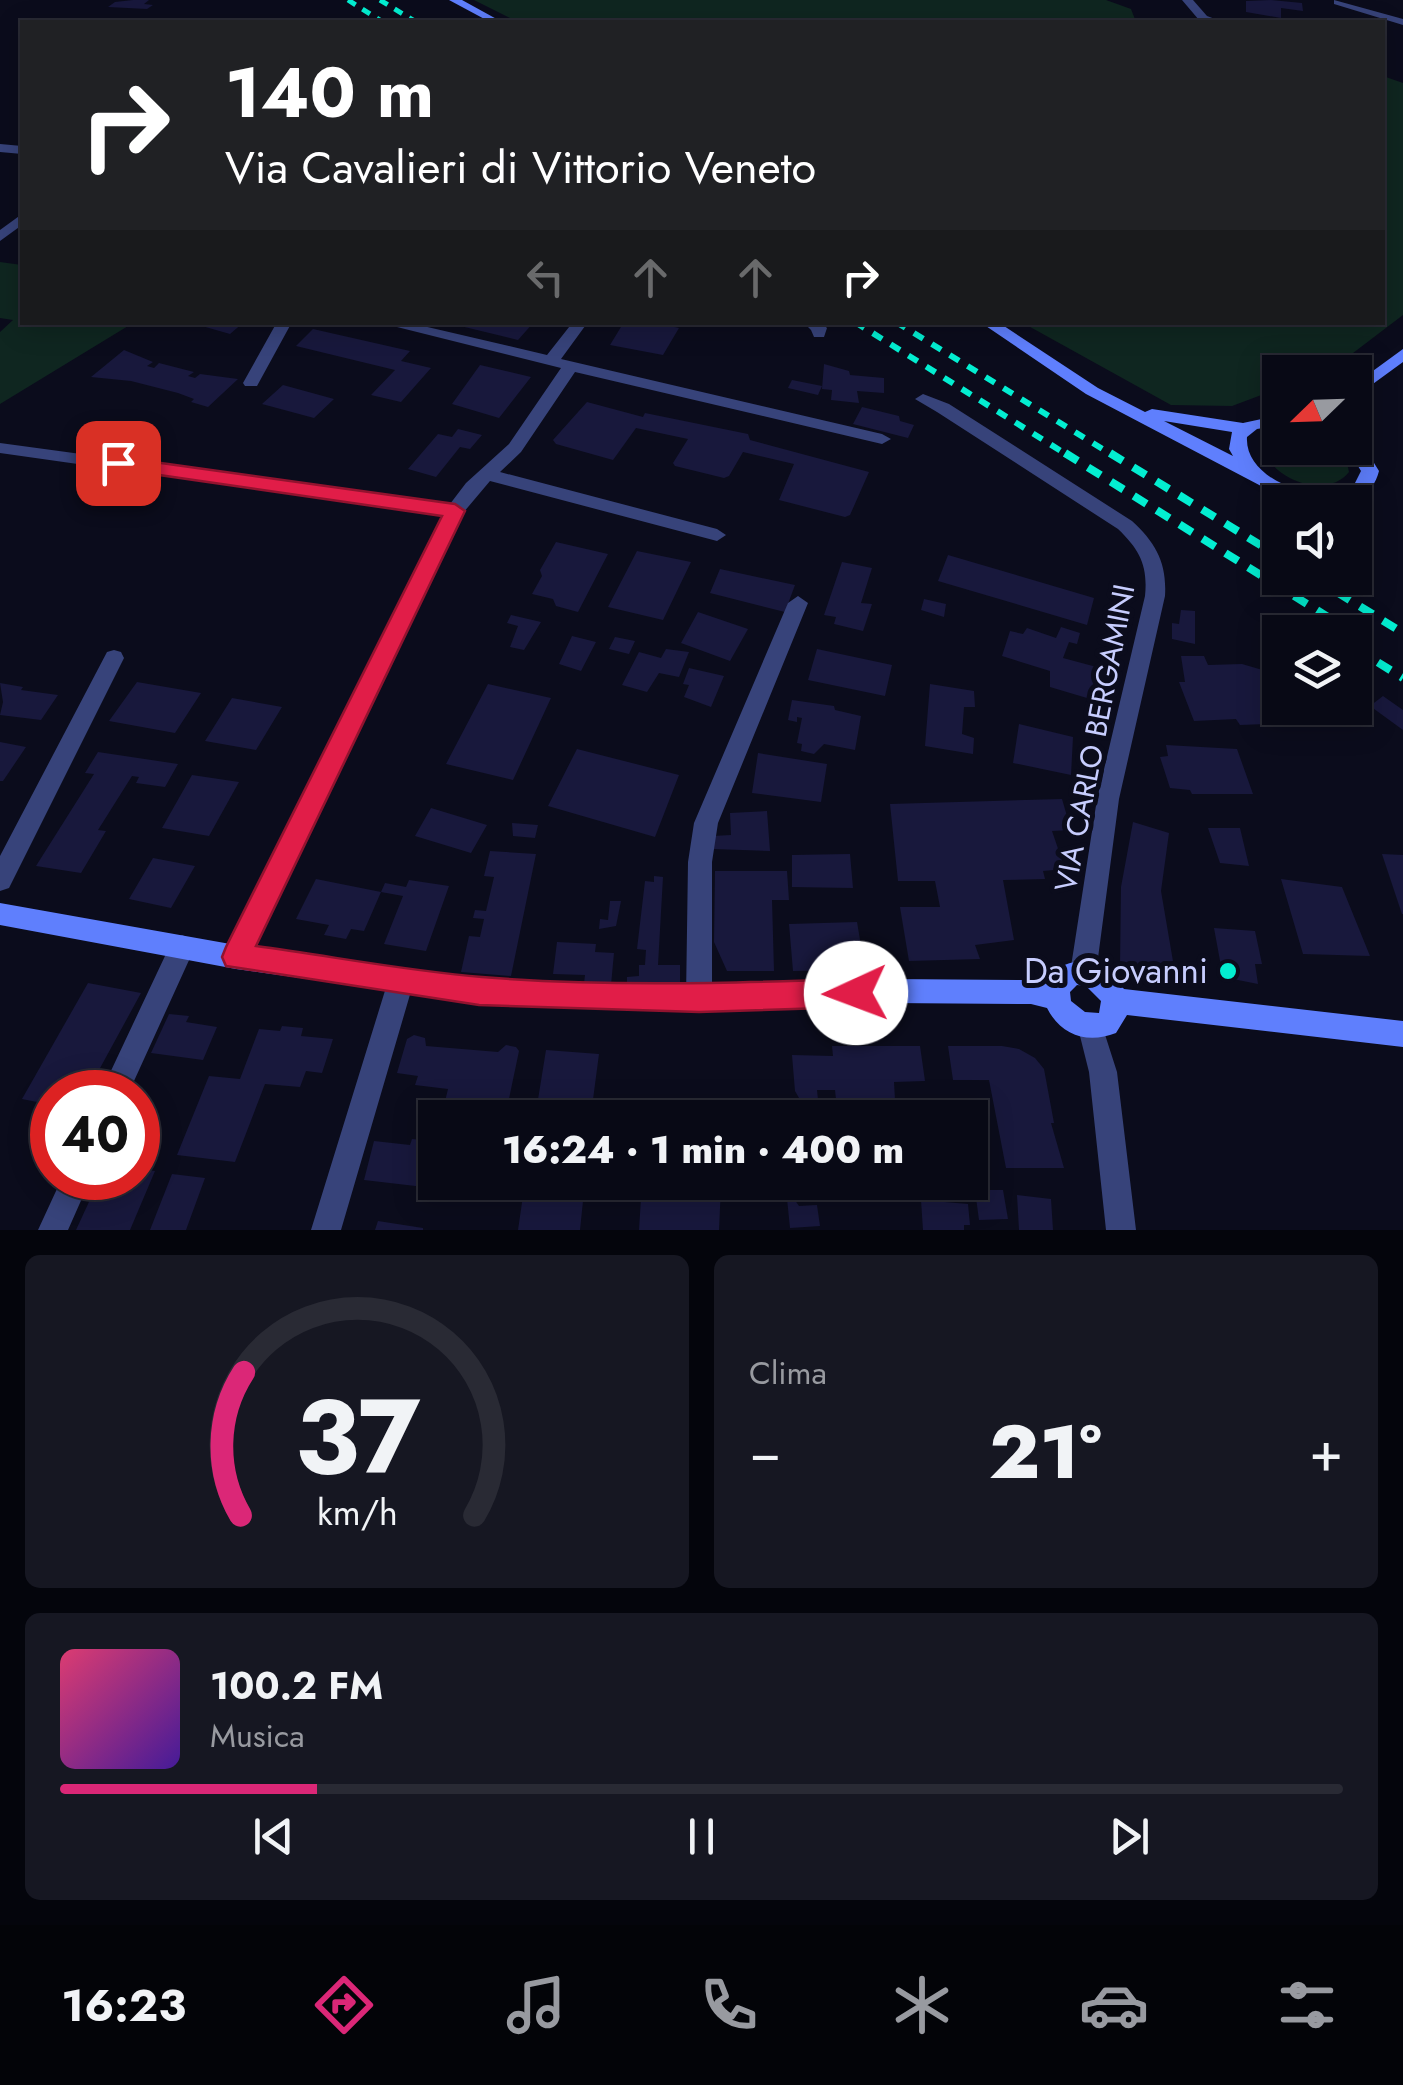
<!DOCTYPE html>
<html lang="it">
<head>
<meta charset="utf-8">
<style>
	:root { --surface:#080915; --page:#161722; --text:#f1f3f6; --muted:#989aa0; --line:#292a34; --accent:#db2777 }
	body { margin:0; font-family:Jost,sans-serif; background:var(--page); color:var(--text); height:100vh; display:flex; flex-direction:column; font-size:38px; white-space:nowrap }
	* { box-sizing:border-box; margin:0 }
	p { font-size:32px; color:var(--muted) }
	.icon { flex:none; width:55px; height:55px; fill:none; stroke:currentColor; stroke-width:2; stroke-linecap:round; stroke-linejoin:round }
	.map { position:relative; height:1230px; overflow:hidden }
	.drawer { display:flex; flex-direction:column; gap:25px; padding:25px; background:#04050c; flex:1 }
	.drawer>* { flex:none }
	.hud { position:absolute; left:20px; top:20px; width:1365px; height:305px; border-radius:0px; box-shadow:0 5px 25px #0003,0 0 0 2px var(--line); background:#202124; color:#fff; overflow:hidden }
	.needle { width:65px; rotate:247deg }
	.tools { position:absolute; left:1262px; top:355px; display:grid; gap:20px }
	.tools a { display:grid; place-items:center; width:110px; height:110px; border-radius:0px; background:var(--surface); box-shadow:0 5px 25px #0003,0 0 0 2px var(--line); font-size:50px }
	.speed { position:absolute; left:30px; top:1070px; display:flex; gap:20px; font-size:50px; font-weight:700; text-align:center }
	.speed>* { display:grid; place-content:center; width:130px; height:130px; border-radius:50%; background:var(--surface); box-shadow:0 5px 25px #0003,0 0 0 2px var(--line); line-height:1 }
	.speed .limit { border:15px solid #d22; background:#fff; color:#111 }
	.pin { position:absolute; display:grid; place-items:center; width:85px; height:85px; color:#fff; margin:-42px; border-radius:20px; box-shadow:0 5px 15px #0006 }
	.me { position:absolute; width:110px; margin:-55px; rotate:268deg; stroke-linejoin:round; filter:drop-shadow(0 0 8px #0008) }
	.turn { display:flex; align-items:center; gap:35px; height:210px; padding:0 40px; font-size:45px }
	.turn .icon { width:130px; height:130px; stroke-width:2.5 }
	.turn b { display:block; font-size:70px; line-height:85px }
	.lanes { display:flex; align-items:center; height:95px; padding:0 40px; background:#0003; justify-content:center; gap:50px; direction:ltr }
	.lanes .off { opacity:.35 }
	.big { font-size:75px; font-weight:800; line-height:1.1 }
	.drawer .widget { flex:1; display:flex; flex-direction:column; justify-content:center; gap:15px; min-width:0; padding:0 35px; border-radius:15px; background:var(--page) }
	.drawer .dial { align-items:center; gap:0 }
	.dial svg { height:260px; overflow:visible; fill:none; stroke:var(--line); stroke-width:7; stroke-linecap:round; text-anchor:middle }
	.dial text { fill:var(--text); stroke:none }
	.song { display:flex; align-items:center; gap:30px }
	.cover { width:120px; height:120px; border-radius:15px; background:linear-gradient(135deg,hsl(340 70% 55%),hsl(260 70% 35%)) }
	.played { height:10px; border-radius:5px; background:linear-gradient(90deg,var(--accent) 20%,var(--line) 20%) }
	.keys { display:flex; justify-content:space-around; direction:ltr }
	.heat { display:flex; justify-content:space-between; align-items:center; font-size:55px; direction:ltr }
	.drawer .tiles { flex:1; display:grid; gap:25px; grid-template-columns:1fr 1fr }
	.widget:last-child { grid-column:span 2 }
	.trip { position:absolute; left:418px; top:1100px; width:570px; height:100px; border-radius:0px; background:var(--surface); box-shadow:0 5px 25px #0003,0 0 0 2px var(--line); font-weight:800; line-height:100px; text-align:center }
	.tab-bar { display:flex; height:160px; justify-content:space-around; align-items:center; background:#030408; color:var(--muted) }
	.tab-bar .icon { width:70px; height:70px }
	.tab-bar .current { color:var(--accent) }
	.tab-bar b { font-size:45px; color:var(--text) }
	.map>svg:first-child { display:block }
	.green { fill:#0f2620 }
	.building { fill:#18183c }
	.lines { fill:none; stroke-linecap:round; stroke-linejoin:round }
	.street { fill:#37437a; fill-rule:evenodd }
	.secondary { fill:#5f7ffd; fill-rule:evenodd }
	.rail-far2 { stroke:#03eed1; stroke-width:5; stroke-dasharray:9 8; stroke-linecap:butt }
	.rail-far1 { stroke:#03eed1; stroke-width:6; stroke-dasharray:11 10; stroke-linecap:butt }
	.rail { stroke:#03eed1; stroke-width:8; stroke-dasharray:15 12; stroke-linecap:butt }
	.route { fill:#e11d48; stroke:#92132f; stroke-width:2.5 }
	.poi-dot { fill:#03eed1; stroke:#0b0c1c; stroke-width:4 }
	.labels { text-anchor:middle; stroke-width:10; stroke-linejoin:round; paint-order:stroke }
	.street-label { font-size:30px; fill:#c7cdfe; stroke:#0b0c1c }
	.near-poi-label { font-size:35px; fill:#c7cdfe; stroke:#0b0c1c; text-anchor:end }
</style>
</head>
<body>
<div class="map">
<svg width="1403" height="1230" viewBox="0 0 1403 1230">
	<rect width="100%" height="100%" fill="#0b0c1c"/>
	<path class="green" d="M474 0H1106L1131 9 1136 22H518Z
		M1383 76 1403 83V315L1332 369 1321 372H1280V388L1232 406 1171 405 1023 323 1382 322Z
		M0 262 22 265V322L133 323 0 404V332L13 320 0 318Z
		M1280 435V448H1336L1346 458 1349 472C1328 499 1275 481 1265 452L1270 440Z"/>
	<path class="building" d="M133 0H149L144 4 153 5 147 9 108 7 115 2Z
		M1271 0 1302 3 1303 11 1281 8V18L1246 12V1Z
		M188 322H244L230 334Z
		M444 322H534L518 340Z
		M624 322H651L679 328 663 355 610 345Z
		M313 329 410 351 401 361 431 368 401 402 371 395 395 370 296 346Z
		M124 350 153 362 147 366 154 368 159 363 194 372 188 376 195 378 200 374 238 379 208 407 191 402 194 399 178 393 131 381 91 377Z
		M824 364 849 371 850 375 884 378V393L857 391 859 403 831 400 832 390 822 389Z
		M480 365 531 377 499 418 452 404Z
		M792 380 822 386 818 395 788 388Z
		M283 385 334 399 314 418 262 404Z
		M587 402 643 417 645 413 748 434 750 440 869 472 850 515 845 517 779 500 794 464 743 452 729 476 724 478 675 466 673 463 688 439 636 428 613 460 556 444 553 440Z
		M862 407 899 416 900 421 914 425 908 438 853 424Z
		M458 429 482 435 470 449 460 447 436 477 408 469 438 434 452 437Z
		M556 542 608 554 578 612 556 606 553 599 532 594 542 576 540 570Z
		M637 551 691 562 663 620 608 607Z
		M948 555 1094 598 1087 625 938 581Z
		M842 562 872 568 861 603 872 604 863 631 834 624 836 617 824 615Z
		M720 569 795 585 785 612 710 593Z
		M924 599 946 604 944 617 921 610Z
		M1181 610 1195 611V644L1172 639V623L1179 624Z
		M698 612 748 629 730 661 681 643Z
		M511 615 541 622 524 650 510 647 518 626 507 623Z
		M1061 627 1080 633 1077 644 1069 642 1063 658 1104 669 1097 701 1050 687V671L1002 656 1010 631 1023 634 1027 628 1056 638Z
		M572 636 596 642 581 671 559 664Z
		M615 637 635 641 629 654 609 649Z
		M666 649 689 652 679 677 659 673 647 692 622 685 639 652 661 658Z
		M817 649 892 665 885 696 808 680Z
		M1181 656H1204L1208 665 1242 664 1280 675V708H1288L1287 723 1240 725 1236 719 1194 721 1179 682H1185Z
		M689 668 724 676 711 707 684 697 689 685 683 684Z
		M137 682 201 693 175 733 109 721Z
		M0 683 23 687 21 690 58 695 41 720 0 715 3 702Z
		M488 684 551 698 513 780 446 764Z
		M930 684 974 691 975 707H964L962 734 974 738 973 754 925 746Z
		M1383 696 1403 710V730L1370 706Z
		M232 698 282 707 256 750 205 741Z
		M792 700 834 706 835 710 861 716 855 750 824 744 814 754 801 751 802 744 797 743 802 718 797 717V722L788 720Z
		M1019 724 1073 737 1071 775 1013 763Z
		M0 742 26 747 3 781H0Z
		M1166 745 1237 749 1253 794H1192L1190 790 1170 788 1160 757 1168 756Z
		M577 749 679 775 655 837 548 806Z
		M98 752 178 764 165 787 136 783 139 777 132 776 98 830 106 831 81 873 36 866 94 774 85 773Z
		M758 753 827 764 821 802 752 793Z
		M192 775 239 782 209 836 162 828Z
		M1062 799 1071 830 1052 831 1065 869 1043 871 1045 879 1003 880 1014 940 975 945 980 959 909 961 900 907H940L935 881H898L890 804Z
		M431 808 487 825 471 853 415 836Z
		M767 811 770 851 713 849V836L731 835 730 813Z
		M1133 822 1169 833 1161 891 1175 973 1120 967 1121 887Z
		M512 823 538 825 535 838 513 836Z
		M1208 828H1240L1249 866 1220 863Z
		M490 851 536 854 511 976 461 972 469 936 480 937 484 919 473 918 475 910 486 911 494 877 484 876Z
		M850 854 853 888 792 887V855Z
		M1382 854 1403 855V914H1402Z
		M153 858 195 866 171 908 129 899Z
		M715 871H787L789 900H772L774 971H727L714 942Z
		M654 876 663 877 658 965H680V987L627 988V977L639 976V965H645L646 950 637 949 645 881 654 882Z
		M316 879 381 892 385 883 406 887 409 880 449 886 426 951 384 944 403 896 381 892 364 931 351 929 346 939 324 935 329 925 296 919Z
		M1281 879 1342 887 1370 956 1303 954Z
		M610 901H621L616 926 599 929 600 919 608 920Z
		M857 922 865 970 793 971 789 924Z
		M1214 928 1255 931 1262 964H1255L1258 984 1223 977Z
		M557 942 596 944 595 952 614 953 611 985 584 983 585 975 553 974Z
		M88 983 141 993 87 1092H52V1105L22 1099Z
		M169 1014 189 1016 186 1022 217 1027 203 1060 151 1053Z
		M282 1026 303 1028 301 1036 333 1039 322 1073 306 1071 300 1087 265 1084 235 1162 177 1155 209 1076 240 1079 259 1029 280 1031Z
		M414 1035 425 1038 426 1046 498 1052 506 1045 516 1047 519 1051 506 1113 471 1109 468 1118H441L448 1089 415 1085 418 1076 397 1073 407 1039Z
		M832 1046H920L925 1081 894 1082 896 1118H838L835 1090H817L819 1110H806L795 1091 792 1055 833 1056Z
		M948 1046H1002L1019 1049 1035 1058 1044 1069 1054 1123H1051L1064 1168H1006L989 1080H953Z
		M546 1050 599 1054 592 1107 556 1106 554 1118H535Z
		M412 1139 435 1141V1168L429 1167 424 1187 364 1180 374 1141 410 1145Z
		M138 1169 155 1171 130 1230H76L100 1178H138Z
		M172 1174 205 1178 186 1230H150Z
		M525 1182H585L580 1230H518Z
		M642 1182 721 1186 719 1230H639Z
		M774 1182H805V1189L793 1188 794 1199 799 1206 817 1205 820 1226 790 1228 786 1189 774 1188Z
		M975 1190H1003L1008 1219 979 1220Z
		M1017 1195 1051 1199 1053 1230H1019Z
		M921 1200 968 1204 970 1225H964V1230H923Z
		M378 1221 423 1228V1230H375Z"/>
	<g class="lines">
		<path class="street" d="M1182 0H1193L1207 16 1223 22 1199 20Z
			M1334 0 1403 19V25L1334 4Z
			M0 144 22 146V154L0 152Z
			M22 214V225L0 241V230Z
			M277 322H292L257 386H245L243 383Z
			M377 322H406L547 355 573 322H588L561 359 882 434 891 439 882 444 575 372 521 452 500 472 717 529 726 535 717 541 490 481 463 513 245 965 236 969 227 965 223 957 227 949 444 516 0 453V443L450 504 466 483 509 444 561 368Z
			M803 322H821L827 328 824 337H814L811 330Z
			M923 394 949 404 1132 521C1156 543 1167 563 1165 596L1119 799 1096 973 1092 982 1083 985 1074 982 1070 973 1097 799 1145 596C1148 566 1140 550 1118 529L937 412 915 399Z
			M798 596 808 603 718 823 712 862V998L708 1007 699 1010 690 1007 686 998 688 862 694 823 788 603Z
			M114 650 121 652 124 658 9 888 0 891V856L107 652Z
			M182 935 191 939 195 947 129 1092H101L173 939Z
			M401 969 410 972 414 981 341 1230H311L388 981 392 972Z
			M1091 1015 1100 1019 1117 1072 1136 1230H1106L1089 1072 1078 1028 1082 1019Z
			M62 1178H91L68 1230H38Z"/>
		<path class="secondary" d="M449 0H462L502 22H490Z
			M980 322H998L1098 388 1145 412 1152 409 1243 423 1280 415V425L1257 429 1247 437C1244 481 1320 506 1353 487L1361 471 1347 448H1355V441L1361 442 1379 471C1368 515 1313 505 1280 496L1086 394ZM1164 421 1232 432 1229 449 1233 456Z
			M1403 349V362L1355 397V384Z
			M0 903 236 945 479 979 679 986 889 979 1031 980 1047 983C1067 946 1104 964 1124 989L1403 1021V1047L1127 1015 1116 1033C1088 1044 1061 1036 1047 1008L1031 1004 889 1003 679 1010 479 1003 236 969 0 925ZM1077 985 1086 986 1101 1001 1099 1013 1085 1012 1071 1001 1070 992Z"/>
		<path class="rail-far2" d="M348 0 383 22
			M380 0 416 22"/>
		<path class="rail-far1" d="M855 322 1069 456
			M896 322 1114 456"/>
		<path class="rail" d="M1065 453 1352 632
			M1110 453 1280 557
			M1314 578 1403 633
			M1355 648 1403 678"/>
	</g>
	<path class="route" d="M118 457 455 504 465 511 256 946C331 956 407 971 482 977 606 987 731 983 856 979L866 983 870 993 866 1003 856 1007 699 1012 479 1005 226 966 222 957 226 947 442 516 111 468 108 463Z"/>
	<circle class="poi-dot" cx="1228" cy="971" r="10"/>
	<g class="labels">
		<g class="street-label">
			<text transform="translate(1095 738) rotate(-79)" y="10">VIA CARLO BERGAMINI</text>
		</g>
		<g class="near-poi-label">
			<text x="1208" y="983">Da Giovanni</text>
		</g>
	</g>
</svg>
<div class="tools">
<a><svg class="needle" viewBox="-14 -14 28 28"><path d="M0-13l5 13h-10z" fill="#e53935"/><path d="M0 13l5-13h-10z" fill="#989aa0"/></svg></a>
<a><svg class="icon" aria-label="sound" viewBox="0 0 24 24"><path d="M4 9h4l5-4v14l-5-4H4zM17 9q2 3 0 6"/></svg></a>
<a><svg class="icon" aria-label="layers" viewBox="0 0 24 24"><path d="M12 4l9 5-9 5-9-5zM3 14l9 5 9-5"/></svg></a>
</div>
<div class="speed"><div class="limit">40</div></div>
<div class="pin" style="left:118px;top:463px;background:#d93025"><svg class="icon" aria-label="arrive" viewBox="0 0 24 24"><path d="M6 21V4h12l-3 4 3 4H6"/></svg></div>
<svg class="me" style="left:856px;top:993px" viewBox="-20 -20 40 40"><circle r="19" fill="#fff"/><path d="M0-13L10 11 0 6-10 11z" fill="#e11d48"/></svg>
<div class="trip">16:24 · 1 min · 400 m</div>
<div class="hud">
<div class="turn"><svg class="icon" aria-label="right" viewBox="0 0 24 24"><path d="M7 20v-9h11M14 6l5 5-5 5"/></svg><div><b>140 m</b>Via Cavalieri di Vittorio Veneto</div></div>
<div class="lanes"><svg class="icon off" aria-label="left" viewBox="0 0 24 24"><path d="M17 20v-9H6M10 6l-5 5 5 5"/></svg><svg class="icon off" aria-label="ahead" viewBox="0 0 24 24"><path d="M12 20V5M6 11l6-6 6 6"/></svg><svg class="icon off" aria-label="ahead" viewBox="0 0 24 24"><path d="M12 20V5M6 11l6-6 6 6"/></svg><svg class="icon" aria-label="right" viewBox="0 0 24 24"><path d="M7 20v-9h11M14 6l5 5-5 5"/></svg></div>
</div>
</div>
<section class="drawer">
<div class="tiles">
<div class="widget dial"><svg viewBox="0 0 100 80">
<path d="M14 69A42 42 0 1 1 86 69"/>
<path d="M14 69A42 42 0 0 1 15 25" stroke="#db2777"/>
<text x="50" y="56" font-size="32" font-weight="700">37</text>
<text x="50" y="72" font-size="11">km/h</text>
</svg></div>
<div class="widget"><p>Clima</p>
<div class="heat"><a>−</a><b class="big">21°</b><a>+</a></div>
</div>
<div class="widget">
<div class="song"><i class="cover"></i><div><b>100.2 FM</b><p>Musica</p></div></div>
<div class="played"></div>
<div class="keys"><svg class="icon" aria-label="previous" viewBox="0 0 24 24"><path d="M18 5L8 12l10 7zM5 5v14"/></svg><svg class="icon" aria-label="pause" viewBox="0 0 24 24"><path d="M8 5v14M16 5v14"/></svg><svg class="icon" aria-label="next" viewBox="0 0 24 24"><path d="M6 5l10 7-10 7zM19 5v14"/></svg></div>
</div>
</div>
</section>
<nav class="tab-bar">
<b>16:23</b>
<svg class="icon current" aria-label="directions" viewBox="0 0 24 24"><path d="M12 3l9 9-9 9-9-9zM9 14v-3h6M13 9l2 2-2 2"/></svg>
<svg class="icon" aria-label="music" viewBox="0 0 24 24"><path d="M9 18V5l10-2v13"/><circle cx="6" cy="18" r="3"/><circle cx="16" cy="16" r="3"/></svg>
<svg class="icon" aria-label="phone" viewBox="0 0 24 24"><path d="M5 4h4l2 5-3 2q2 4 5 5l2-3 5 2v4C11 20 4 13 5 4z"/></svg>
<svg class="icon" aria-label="climate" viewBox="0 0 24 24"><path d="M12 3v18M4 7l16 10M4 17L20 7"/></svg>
<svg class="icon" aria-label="car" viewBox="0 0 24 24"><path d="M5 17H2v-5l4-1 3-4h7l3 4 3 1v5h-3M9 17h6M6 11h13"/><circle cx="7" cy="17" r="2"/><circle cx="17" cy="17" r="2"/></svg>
<svg class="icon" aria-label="filters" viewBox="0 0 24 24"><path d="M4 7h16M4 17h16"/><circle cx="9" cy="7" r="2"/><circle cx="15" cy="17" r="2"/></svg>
</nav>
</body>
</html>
